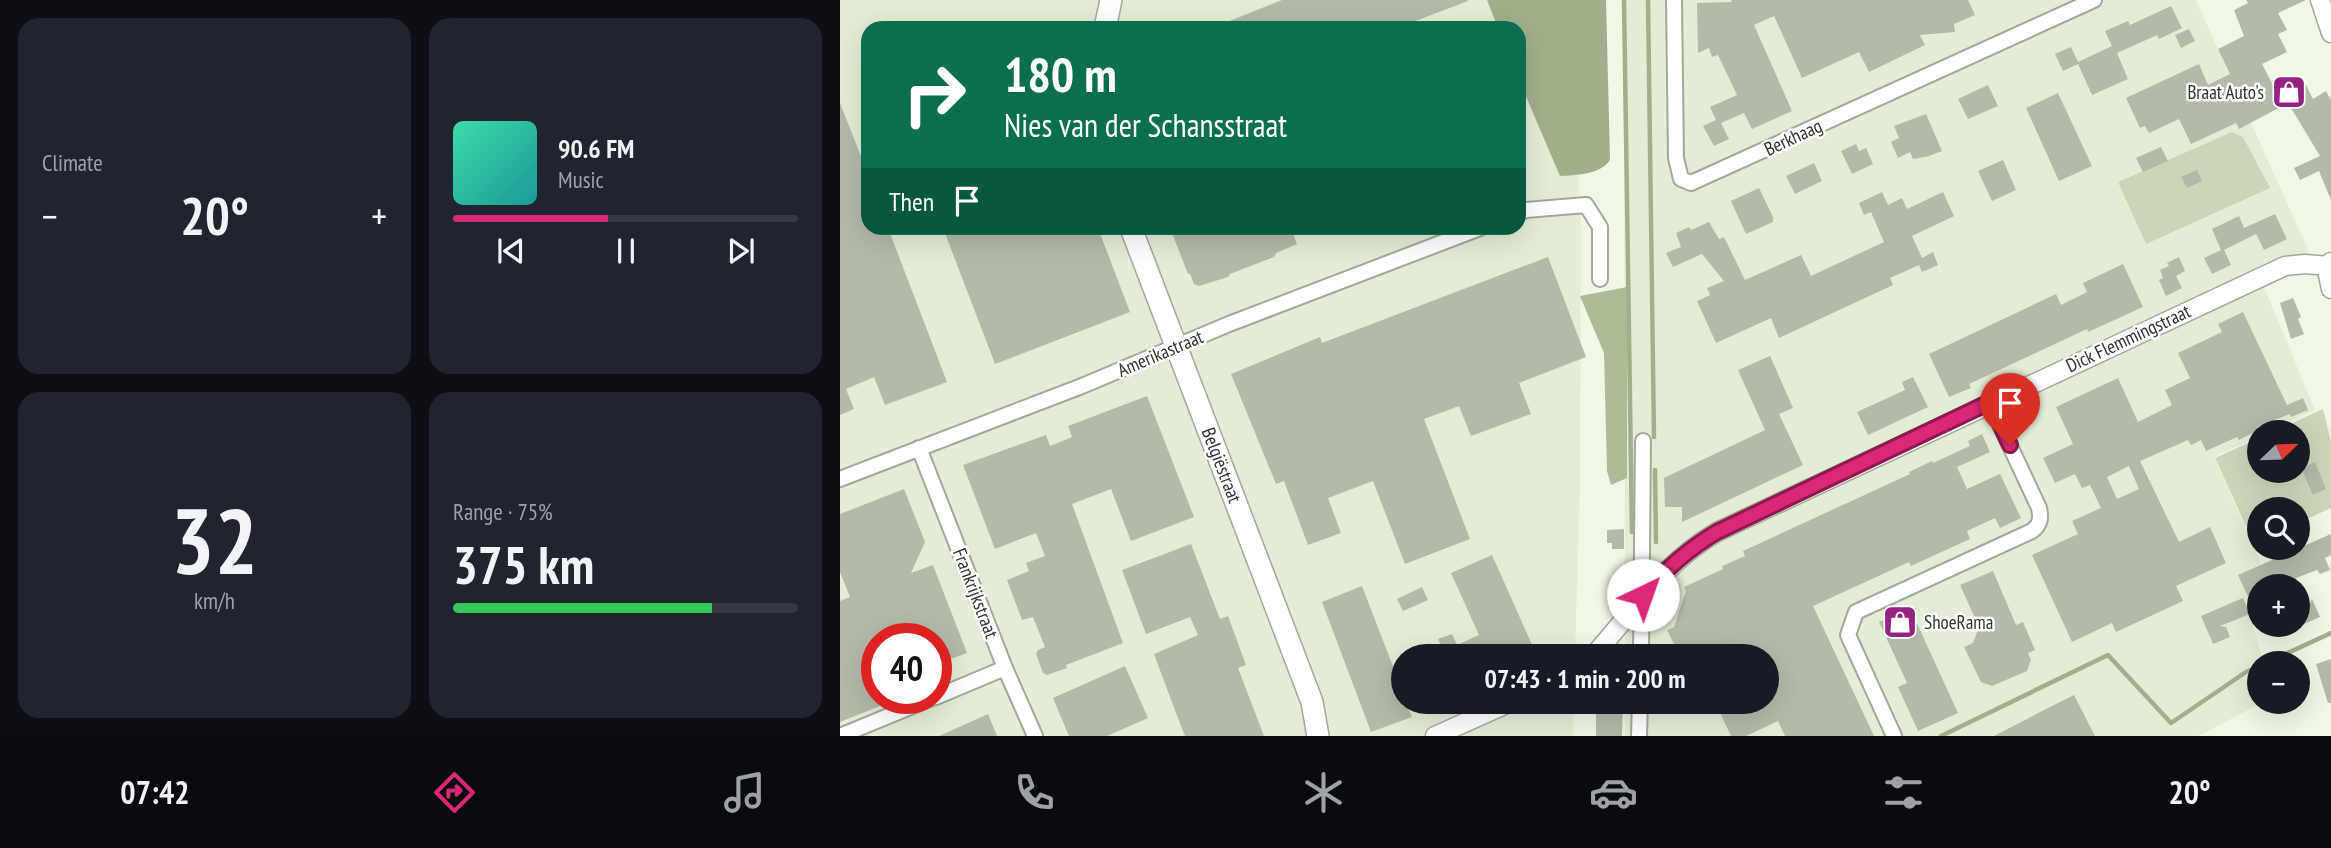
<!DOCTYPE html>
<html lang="en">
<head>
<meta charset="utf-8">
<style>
	:root { --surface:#171b24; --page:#20242c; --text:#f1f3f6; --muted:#9ea1a6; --line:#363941; --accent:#db2777 }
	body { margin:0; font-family:"PT Sans Narrow",sans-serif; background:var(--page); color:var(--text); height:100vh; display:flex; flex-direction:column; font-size:26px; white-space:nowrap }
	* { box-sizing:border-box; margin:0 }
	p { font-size:23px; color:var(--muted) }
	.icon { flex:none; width:38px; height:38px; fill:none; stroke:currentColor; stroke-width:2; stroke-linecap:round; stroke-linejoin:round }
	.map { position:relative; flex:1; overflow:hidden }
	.sheet { display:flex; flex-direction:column; gap:18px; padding:18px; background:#0d0f14; width:840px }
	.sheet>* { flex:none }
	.banner { position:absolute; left:21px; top:21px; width:665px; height:214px; border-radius:21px; box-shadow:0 7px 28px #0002; background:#0b6e4f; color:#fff; overflow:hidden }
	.needle { width:46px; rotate:67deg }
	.controls { position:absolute; left:1407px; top:420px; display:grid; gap:14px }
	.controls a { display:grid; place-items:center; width:63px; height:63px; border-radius:50%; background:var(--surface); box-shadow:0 7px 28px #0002; font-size:35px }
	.speed { position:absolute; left:21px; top:623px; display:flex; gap:14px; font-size:35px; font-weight:700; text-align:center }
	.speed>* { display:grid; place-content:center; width:91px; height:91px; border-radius:50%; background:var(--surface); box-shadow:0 7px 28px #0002; line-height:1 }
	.speed .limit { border:10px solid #d22; background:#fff; color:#111 }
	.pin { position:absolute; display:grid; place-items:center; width:60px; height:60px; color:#fff; margin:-72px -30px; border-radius:50% 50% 50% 0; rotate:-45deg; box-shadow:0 0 7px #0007 }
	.pin .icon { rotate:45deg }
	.me { position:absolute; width:77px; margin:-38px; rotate:42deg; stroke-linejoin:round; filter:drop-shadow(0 0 5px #0008) }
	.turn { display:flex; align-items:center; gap:24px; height:147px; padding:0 28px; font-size:32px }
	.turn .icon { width:91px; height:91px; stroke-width:2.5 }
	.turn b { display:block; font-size:49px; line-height:60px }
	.then { display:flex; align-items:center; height:66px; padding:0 28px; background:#0003; gap:14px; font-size:26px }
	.big { font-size:52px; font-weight:800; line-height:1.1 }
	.sheet .tile { flex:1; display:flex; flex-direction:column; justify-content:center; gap:10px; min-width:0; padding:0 24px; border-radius:21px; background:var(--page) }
	.sheet .dial { align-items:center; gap:0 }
	.dial b { font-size:91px; line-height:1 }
	.song { display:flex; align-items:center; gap:21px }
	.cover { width:84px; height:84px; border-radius:10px; background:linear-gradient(135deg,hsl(160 70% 55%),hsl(180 70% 35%)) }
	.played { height:7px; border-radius:4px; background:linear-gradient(90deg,var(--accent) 45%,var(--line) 45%) }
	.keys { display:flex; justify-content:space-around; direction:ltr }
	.heat { display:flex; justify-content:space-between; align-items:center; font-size:38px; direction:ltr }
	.charge { height:10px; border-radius:5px; background:linear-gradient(90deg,#34c759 75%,var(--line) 0) }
	.sheet .tiles { flex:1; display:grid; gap:18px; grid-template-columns:repeat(2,1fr) }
	.trip { position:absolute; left:551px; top:644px; width:388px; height:70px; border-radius:35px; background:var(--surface); box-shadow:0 7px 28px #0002; font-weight:800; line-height:70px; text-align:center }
	.menu { display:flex; height:112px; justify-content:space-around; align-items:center; background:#090b0e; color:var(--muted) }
	.menu .icon { width:49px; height:49px }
	.menu .on { color:var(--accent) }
	.menu b { font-size:32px; color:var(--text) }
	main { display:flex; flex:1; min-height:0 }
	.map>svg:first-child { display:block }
	.built { fill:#e3edd5; fill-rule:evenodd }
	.green { fill:#cbd6b9 }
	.forest { fill:#adbb98 }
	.water { fill:#a2af8c }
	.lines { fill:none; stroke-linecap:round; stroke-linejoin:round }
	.stream { stroke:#a2af8c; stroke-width:4.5 }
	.building { fill:#b3baa9; fill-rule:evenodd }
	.minor-casing { stroke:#a2a999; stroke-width:18 }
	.tertiary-casing { stroke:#a2a999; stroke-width:21 }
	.secondary-casing { stroke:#a2a999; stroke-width:24 }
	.minor { stroke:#fff; stroke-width:14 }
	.tertiary { stroke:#fff; stroke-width:18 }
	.secondary { stroke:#fff; stroke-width:21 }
	.route-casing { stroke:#8e194d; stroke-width:18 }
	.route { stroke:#db2777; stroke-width:12 }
	.labels { text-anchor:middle; stroke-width:5; stroke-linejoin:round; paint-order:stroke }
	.poi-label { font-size:19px; fill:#30322c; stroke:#fff; text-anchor:end }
	.street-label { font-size:19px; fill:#30322c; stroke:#fff }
</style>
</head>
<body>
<main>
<section class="sheet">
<div class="tiles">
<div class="tile"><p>Climate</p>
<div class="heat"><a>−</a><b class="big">20°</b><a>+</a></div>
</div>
<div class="tile">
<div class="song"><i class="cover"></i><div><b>90.6 FM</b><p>Music</p></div></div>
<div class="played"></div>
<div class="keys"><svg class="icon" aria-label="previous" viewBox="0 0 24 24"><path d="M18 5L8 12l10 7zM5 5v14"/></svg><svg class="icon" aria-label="pause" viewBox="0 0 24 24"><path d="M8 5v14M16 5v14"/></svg><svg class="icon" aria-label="next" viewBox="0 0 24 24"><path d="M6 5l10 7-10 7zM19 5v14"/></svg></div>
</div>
<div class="tile dial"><b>32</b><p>km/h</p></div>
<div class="tile"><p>Range · 75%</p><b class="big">375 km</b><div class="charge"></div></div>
</div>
</section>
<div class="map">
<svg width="1491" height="736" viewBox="0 0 1491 736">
	<rect width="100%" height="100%" fill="#f0f7e6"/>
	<path class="built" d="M0 0H732L741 233 740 485 735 656H564V702H734L733 736H0ZM28 28H679V228H28ZM37 639H96V698H37Z
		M784 0H1356L1469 252 1424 287 1475 410 1427 432H1419V436L1374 457 1420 560 1413 627 1424 663H1419V702H1423L1359 736H785V702H928V656H785Z"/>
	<path class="green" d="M1392 132 1403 137 1430 188 1306 244 1278 182Z
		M1483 409 1491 441V508L1458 523V509H1419V533L1406 526 1375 458 1419 438V471H1458V432H1432Z"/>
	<path class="forest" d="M787 287V478L771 485 767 471 764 353 740 296Z"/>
	<path class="water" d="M647 0H766L770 160C760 175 735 175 720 176L679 80V28H658Z"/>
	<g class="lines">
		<path class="stream" d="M784 0 792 532
			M808 0 814 437
			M815 470 816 542
			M1426 663 1491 633
			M1101 736 1268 655 1331 723 1406 672 1419 666"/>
	</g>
	<path class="building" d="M442 0H628V1L565 25 566 28H372Z
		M891 0H1128L1135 15 1114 24 1115 32 1080 35 1085 45 1029 72 1019 52 962 78 934 16 914 25 952 111 912 129 904 113 881 123 889 139 874 146 863 126 876 120 870 107 897 95 878 55 872 57 869 48 858 53 857 3 892 2Z
		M1406 0H1466L1438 13 1447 30 1438 34 1447 52 1422 64 1434 87 1464 81 1473 99 1486 91 1491 100V200L1479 171 1460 180 1454 168 1480 156 1448 103 1399 129 1396 123 1351 144 1339 119 1309 133 1305 126 1300 128 1286 98 1359 64 1368 85 1390 74 1378 49 1404 36 1394 10 1408 3Z
		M1331 6 1342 28 1319 39 1317 35 1277 53 1288 79 1252 95 1238 64 1223 71 1215 54 1231 47 1238 62 1272 46 1265 31 1288 21 1290 25Z
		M1349 29 1355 41 1341 48 1335 35Z
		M1148 85 1158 106 1128 119 1118 99Z
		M1218 93 1252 166 1219 181 1186 108Z
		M0 103 28 174V228H48L107 382 45 405 34 377 6 389 14 409 0 415Z
		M1086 114 1102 151 1089 156 1073 159 1070 152 1058 158 1051 142 1059 138 1054 126Z
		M1016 144 1019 151 1026 148 1033 164 1012 174 1001 151Z
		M1321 147 1328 161 1303 172 1296 158Z
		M1163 160 1176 190 1152 201 1138 171Z
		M974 163 982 181 955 194 946 176Z
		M1357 170 1362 181 1347 188 1341 177Z
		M919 188 933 217V222L906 234 891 201Z
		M1042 192 1048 205 1062 198 1067 209 1103 192 1114 216 1072 236 1082 258 1093 252 1098 265 1082 272 1079 265 1050 278 1053 285 939 338 931 318 876 343 857 301 870 295 867 288 884 281 862 254 833 267 826 253 841 247 836 233 849 227 851 230 869 222 879 239 884 237 905 280 961 255 971 276 1044 242 1031 212 1024 215 1019 203Z
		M1435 214 1447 239 1424 250 1416 234 1384 250 1391 265 1372 274 1364 258 1381 250 1372 229 1399 216 1404 228Z
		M103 228H258L290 312 155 364Z
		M330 228H451L457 244 436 253 434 257 390 274 388 277 359 286 354 284 350 274H348Z
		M708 257 746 357 679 383 691 414 631 436 619 406 584 419 630 539 565 564 533 481 488 498 501 533 468 545 444 481 436 484 391 374 480 337 482 343Z
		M1339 257 1345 271 1336 276 1342 288 1326 296 1319 280 1323 278 1320 270 1329 266 1327 263Z
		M1283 264 1303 307 1248 332 1247 329 1129 384 1131 388 1109 397 1089 354 1216 294 1221 305 1247 292 1243 283Z
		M1453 298 1461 317 1458 319 1464 334 1451 339 1440 303Z
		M1403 312 1447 405 1463 398 1468 410 1451 417 1450 414 1417 427 1418 430 1399 440 1397 437 1366 451 1361 440 1351 445 1348 440 1300 461 1339 542 1370 527 1386 563 1336 586 1343 601 1276 632 1272 623 1232 642 1192 555 1238 534 1232 521 1261 508 1250 485 1242 488 1235 474 1215 483 1203 458 1233 444 1216 407 1278 378 1298 422 1332 405 1325 390 1350 378 1338 353 1382 332 1378 324ZM1289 466 1299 489 1277 499 1267 477Z
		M930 356 953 408 939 414 963 465 842 522V507H825L824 478 925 430 898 370Z
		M1073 377 1088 407 1028 435 1017 412 1065 390 1062 382Z
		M307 396 354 517 291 541 271 489 232 504 283 643 226 665 227 668 207 675 203 673 196 654 198 650 205 647 193 617 182 620 167 580 189 571 186 563 205 556 196 533 155 549 123 465 206 435 210 446 232 437 228 426Z
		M1142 434 1150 452 1117 467 1127 489 1160 474 1181 518 1160 528 1155 518 1127 531 1130 539 1071 566 1069 562 973 606 1034 736H945L938 721 906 736H891L875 702H928V656H840L827 630 834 627 846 591 844 587 883 569 882 566 905 556 903 551 1070 474 1069 472 1092 461 1093 463 1130 446 1128 441Z
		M1475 462 1486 489 1473 495 1461 468Z
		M64 489 85 542 71 573 93 565 127 653 100 663 96 653V639H37V682L32 684 40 706 0 722V601L10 597 0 572V514Z
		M784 529V549H772V543H767V530Z
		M1491 534V555L1485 558 1490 570 1480 574 1477 570 1456 578 1459 586H1419V620L1398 575Z
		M351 544 380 619 388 616 406 665 398 668 424 736H345L336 713 314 654 358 635 350 617 306 634 282 570Z
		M652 555 697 656H592L604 651 598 639 612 634 617 645 639 635 611 573Z
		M1153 571 1176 625 1183 622 1195 650 1188 653 1191 660 1187 671 1152 686 1141 682 1124 647 1133 643 1139 627 1120 585Z
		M522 586 564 695V702H566L572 717 531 732 482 602Z
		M582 587 588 600 563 611 557 599Z
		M1403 598 1410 614 1380 626 1386 627 1390 637 1373 644 1361 616Z
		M1472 599 1480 617 1457 627Z
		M1070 608 1118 713 1078 731 1058 687 1067 683 1039 622Z
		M1491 659V703H1488L1476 664Z
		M285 666 308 718 267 736H229L213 698Z
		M1234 695 1255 736H1154L1204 710Z
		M756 707H783L782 736H756Z
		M148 714 157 736H99Z"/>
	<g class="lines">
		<g class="minor-casing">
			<path id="minor" d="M834 0 836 158 841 179 851 183 1254 0
				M679 213 686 210 746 205 760 227V279
				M79 448 165 668 195 736
				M0 479 242 386 389 324 640 228
				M801 656 803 441
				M96 697 165 668
				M0 736 92 698
				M799 736 800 702
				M1054 736 1008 635 1016 612 1192 531C1201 524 1201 518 1199 508L1150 403"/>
		</g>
		<g class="tertiary-casing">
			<path id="tertiary" d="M1480 0 1491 33
				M1491 262 1488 275 1491 289
				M753 656C795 610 821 565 877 532L1445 266 1465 264 1489 266
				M595 736 671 702"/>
		</g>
		<g class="secondary-casing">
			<path id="secondary" d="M265 28 271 0
				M291 228 472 702 478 736"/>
		</g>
		<use href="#minor" class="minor"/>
		<use href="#tertiary" class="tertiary"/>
		<use href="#secondary" class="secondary"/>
	</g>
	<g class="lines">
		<g class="route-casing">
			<path id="route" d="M803 595C825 570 848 549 877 532L1150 402 1170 445"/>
		</g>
		<use href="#route" class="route"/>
	</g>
	<defs>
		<g id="shop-square" transform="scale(1.75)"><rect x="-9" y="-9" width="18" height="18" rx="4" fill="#932282" stroke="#fff"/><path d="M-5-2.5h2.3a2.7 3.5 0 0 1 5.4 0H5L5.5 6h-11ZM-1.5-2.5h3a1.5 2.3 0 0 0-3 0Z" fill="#fff"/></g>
	</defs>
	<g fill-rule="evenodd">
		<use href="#shop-square" x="1449" y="92"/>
		<use href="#shop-square" x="1060" y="622"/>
	</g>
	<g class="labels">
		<g class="poi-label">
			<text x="1424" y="99">Braat Auto's</text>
			<text x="1084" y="629" text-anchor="start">ShoeRama</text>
		</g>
		<g class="street-label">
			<text transform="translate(953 137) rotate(-25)" y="7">Berkhaag</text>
			<text transform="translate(1288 338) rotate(-25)" y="7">Dick Flemmingstraat</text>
			<text transform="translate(320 353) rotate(-23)" y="7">Amerikastraat</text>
			<text transform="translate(382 465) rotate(69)" y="7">Belgiëstraat</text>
			<text transform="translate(136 593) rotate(69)" y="7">Frankrijkstraat</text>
		</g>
	</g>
</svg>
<div class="controls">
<a><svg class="needle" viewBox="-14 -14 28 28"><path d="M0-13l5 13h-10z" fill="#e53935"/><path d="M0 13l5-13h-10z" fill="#9ea1a6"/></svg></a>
<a><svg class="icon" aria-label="search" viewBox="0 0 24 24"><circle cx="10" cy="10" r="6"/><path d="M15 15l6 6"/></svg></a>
<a>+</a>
<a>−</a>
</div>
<div class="speed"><div class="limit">40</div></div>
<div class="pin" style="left:1170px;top:445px;background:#d93025"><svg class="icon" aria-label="arrive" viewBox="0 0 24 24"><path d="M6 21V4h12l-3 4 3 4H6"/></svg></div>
<svg class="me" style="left:803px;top:595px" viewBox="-20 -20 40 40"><circle r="19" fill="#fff"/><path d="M0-13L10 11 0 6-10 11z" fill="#db2777"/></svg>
<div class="trip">07:43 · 1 min · 200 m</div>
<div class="banner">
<div class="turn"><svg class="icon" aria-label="right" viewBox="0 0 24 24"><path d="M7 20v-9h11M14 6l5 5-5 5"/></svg><div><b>180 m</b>Nies van der Schansstraat</div></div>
<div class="then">Then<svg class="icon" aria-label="arrive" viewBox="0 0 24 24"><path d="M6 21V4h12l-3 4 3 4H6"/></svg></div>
</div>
</div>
</main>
<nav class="menu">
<b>07:42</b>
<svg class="icon on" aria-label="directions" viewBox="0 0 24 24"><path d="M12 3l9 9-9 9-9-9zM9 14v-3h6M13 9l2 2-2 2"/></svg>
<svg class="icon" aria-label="music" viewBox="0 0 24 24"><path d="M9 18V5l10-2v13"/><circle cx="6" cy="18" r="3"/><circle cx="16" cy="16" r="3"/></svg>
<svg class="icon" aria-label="phone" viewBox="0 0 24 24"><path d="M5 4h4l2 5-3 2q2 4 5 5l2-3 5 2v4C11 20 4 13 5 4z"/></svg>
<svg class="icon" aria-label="climate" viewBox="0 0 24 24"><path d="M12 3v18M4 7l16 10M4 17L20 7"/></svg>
<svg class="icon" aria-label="car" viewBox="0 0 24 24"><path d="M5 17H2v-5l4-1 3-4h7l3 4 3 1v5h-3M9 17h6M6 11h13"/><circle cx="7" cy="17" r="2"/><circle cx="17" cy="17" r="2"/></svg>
<svg class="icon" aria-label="filters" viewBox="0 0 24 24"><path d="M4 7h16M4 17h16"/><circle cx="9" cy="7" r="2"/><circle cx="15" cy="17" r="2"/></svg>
<b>20°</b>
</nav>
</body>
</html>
